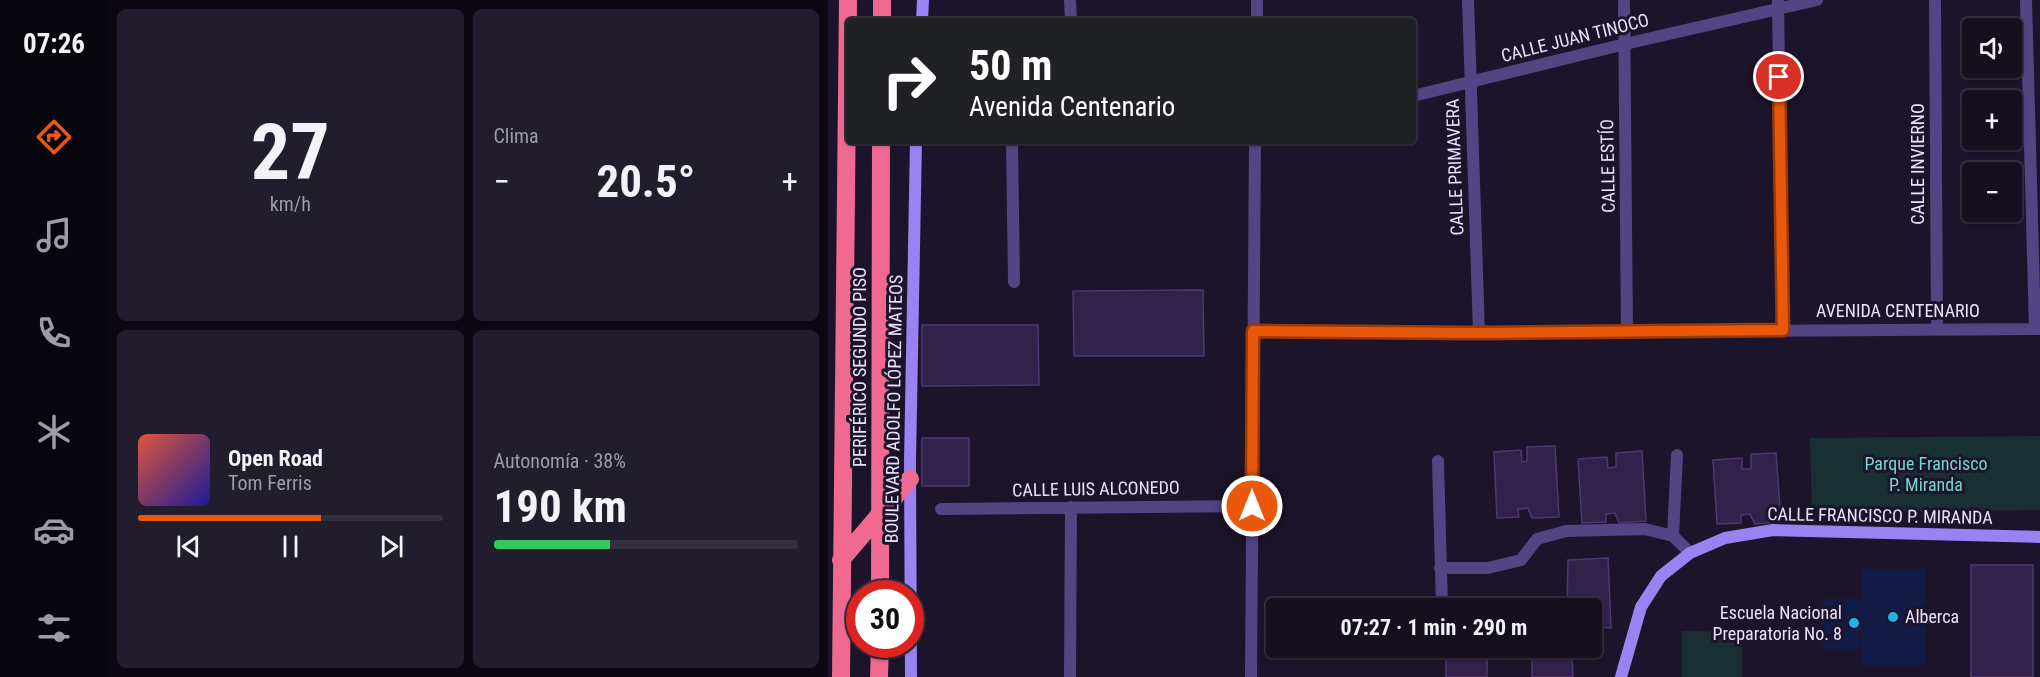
<!DOCTYPE html>
<html lang="es">
<head>
<meta charset="utf-8">
<style>
	:root { --surface:#150f20; --page:#221d2d; --text:#f1f3f6; --muted:#9d9ca5; --line:#342f3e; --accent:#ea580c }
	body { margin:0; font-family:"Roboto Condensed",sans-serif; background:var(--page); color:var(--text); height:100vh; display:flex; flex-direction:column; font-size:22px; white-space:nowrap }
	* { box-sizing:border-box; margin:0 }
	p { font-size:20px; color:var(--muted) }
	.icon { flex:none; width:33px; height:33px; fill:none; stroke:currentColor; stroke-width:2; stroke-linecap:round; stroke-linejoin:round }
	.map { position:relative; flex:1; overflow:hidden }
	.side { display:flex; flex-direction:column; gap:9px; padding:9px; background:#0c0812; width:720px }
	.side>* { flex:none }
	.banner { position:absolute; left:18px; top:18px; width:570px; height:126px; border-radius:6px; box-shadow:0 2px 4px #0004,0 0 0 2px var(--line); background:#202124; color:#fff; overflow:hidden }
	.controls { position:absolute; left:1134px; top:18px; display:grid; gap:12px }
	.controls a { display:grid; place-items:center; width:60px; height:60px; border-radius:6px; background:var(--surface); box-shadow:0 2px 4px #0004,0 0 0 2px var(--line); font-size:30px }
	.speed { position:absolute; left:18px; top:580px; display:flex; gap:12px; font-size:30px; font-weight:700; text-align:center }
	.speed>* { display:grid; place-content:center; width:78px; height:78px; border-radius:50%; background:var(--surface); box-shadow:0 2px 4px #0004,0 0 0 2px var(--line); line-height:1 }
	.speed .limit { border:9px solid #d22; background:#fff; color:#111 }
	.pin { position:absolute; display:grid; place-items:center; width:51px; height:51px; color:#fff; margin:-26px; border:3px solid #fff; border-radius:50%; box-shadow:0 2px 6px #0007 }
	.me { position:absolute; width:66px; margin:-33px; rotate:0deg; stroke-linejoin:round; filter:drop-shadow(0 0 4px #0008) }
	.turn { display:flex; align-items:center; gap:21px; height:126px; padding:0 24px; font-size:27px }
	.turn .icon { width:78px; height:78px; stroke-width:2.5 }
	.turn b { display:block; font-size:42px; line-height:51px }
	.big { font-size:45px; font-weight:700; line-height:1.1 }
	.side .tile { flex:1; display:flex; flex-direction:column; justify-content:center; gap:9px; min-width:0; padding:0 21px; border-radius:9px; background:var(--page) }
	.side .dial { align-items:center; gap:0 }
	.dial b { font-size:78px; line-height:1 }
	.song { display:flex; align-items:center; gap:18px }
	.cover { width:72px; height:72px; border-radius:9px; background:linear-gradient(135deg,hsl(10 70% 55%),hsl(240 70% 35%)) }
	.played { height:6px; border-radius:3px; background:linear-gradient(90deg,var(--accent) 60%,var(--line) 60%) }
	.keys { display:flex; justify-content:space-around; direction:ltr }
	.heat { display:flex; justify-content:space-between; align-items:center; font-size:33px; direction:ltr }
	.charge { height:9px; border-radius:4px; background:linear-gradient(90deg,#34c759 38%,var(--line) 0) }
	.side .tiles { flex:1; display:grid; gap:9px; grid-template-columns:repeat(2,1fr) }
	.trip { position:absolute; left:438px; top:598px; width:336px; height:60px; border-radius:6px; background:var(--surface); box-shadow:0 2px 4px #0004,0 0 0 2px var(--line); font-weight:700; line-height:60px; text-align:center }
	main { display:flex; flex:1; min-height:0 }
	.tab-bar { display:flex; flex-direction:column; width:108px; justify-content:space-around; align-items:center; background:#08060d; color:var(--muted) }
	.tab-bar .icon { width:42px; height:42px }
	.tab-bar .on { color:var(--accent) }
	.tab-bar b { font-size:27px; color:var(--text) }
	.map>svg:first-child { display:block }
	.green { fill:#183034 }
	.water { fill:#121b46 }
	.building { fill:#312249; stroke:#4e3773; stroke-width:1.5 }
	.lines { fill:none; stroke-linecap:round; stroke-linejoin:round }
	.lane { stroke:#524584; stroke-width:12 }
	.street { stroke:#524584; stroke-width:12 }
	.secondary { stroke:#9982f2; stroke-width:12 }
	.highway { stroke:#ef6991; stroke-width:18 }
	.highway-bridge { stroke:#ef6991; stroke-width:18 }
	.route-casing { stroke:#983908; stroke-width:15 }
	.route { stroke:#ea580c; stroke-width:10 }
	.poi-dot { fill:#21b0e7; stroke:#1c142a; stroke-width:2 }
	.labels { text-anchor:middle; stroke-width:6; stroke-linejoin:round; paint-order:stroke }
	.street-label { font-size:18px; fill:#e9e1fc; stroke:#1c142a }
	.park-label { font-size:18px; fill:#73d6cf; stroke:#1c142a }
	.poi-label { font-size:18px; fill:#e9e1fc; stroke:#1c142a; text-anchor:end }
</style>
</head>
<body>
<main>
<nav class="tab-bar">
<b>07:26</b>
<svg class="icon on" aria-label="directions" viewBox="0 0 24 24"><path d="M12 3l9 9-9 9-9-9zM9 14v-3h6M13 9l2 2-2 2"/></svg>
<svg class="icon" aria-label="music" viewBox="0 0 24 24"><path d="M9 18V5l10-2v13"/><circle cx="6" cy="18" r="3"/><circle cx="16" cy="16" r="3"/></svg>
<svg class="icon" aria-label="phone" viewBox="0 0 24 24"><path d="M5 4h4l2 5-3 2q2 4 5 5l2-3 5 2v4C11 20 4 13 5 4z"/></svg>
<svg class="icon" aria-label="climate" viewBox="0 0 24 24"><path d="M12 3v18M4 7l16 10M4 17L20 7"/></svg>
<svg class="icon" aria-label="car" viewBox="0 0 24 24"><path d="M5 17H2v-5l4-1 3-4h7l3 4 3 1v5h-3M9 17h6M6 11h13"/><circle cx="7" cy="17" r="2"/><circle cx="17" cy="17" r="2"/></svg>
<svg class="icon" aria-label="filters" viewBox="0 0 24 24"><path d="M4 7h16M4 17h16"/><circle cx="9" cy="7" r="2"/><circle cx="15" cy="17" r="2"/></svg>
</nav>
<section class="side">
<div class="tiles">
<div class="tile dial"><b>27</b><p>km/h</p></div>
<div class="tile"><p>Clima</p>
<div class="heat"><a>−</a><b class="big">20.5°</b><a>+</a></div>
</div>
<div class="tile">
<div class="song"><i class="cover"></i><div><b>Open Road</b><p>Tom Ferris</p></div></div>
<div class="played"></div>
<div class="keys"><svg class="icon" aria-label="previous" viewBox="0 0 24 24"><path d="M18 5L8 12l10 7zM5 5v14"/></svg><svg class="icon" aria-label="pause" viewBox="0 0 24 24"><path d="M8 5v14M16 5v14"/></svg><svg class="icon" aria-label="next" viewBox="0 0 24 24"><path d="M6 5l10 7-10 7zM19 5v14"/></svg></div>
</div>
<div class="tile"><p>Autonomía · 38%</p><b class="big">190 km</b><div class="charge"></div></div>
</div>
</section>
<div class="map">
<svg width="1212" height="677" viewBox="0 0 1212 677">
	<rect width="100%" height="100%" fill="#1c142a"/>
	<path class="green" d="M1212 436V510L984 512 982 438Z
		M854 631 914 632V677H854Z"/>
	<path class="water" d="M1033 569H1097V665H1033V607L1032 649H993V599H1033Z"/>
	<path class="building" d="M375 290 376 356H246L245 291Z
		M94 325H210L211 385 94 386Z
		M94 438H141V486H94Z
		M727 446 731 517 704 518 700 508 690 509 691 517 669 518 666 452 693 450 694 462 699 461V447Z
		M814 451 818 521 791 523 787 513 778 514V522L754 523 750 459 779 457 780 468 788 467V453Z
		M948 453 953 522 927 524 922 514 913 515V523L889 524 885 460 914 458V469H923V454Z
		M780 558 783 628 770 627 768 634 764 635V609H739L740 560Z
		M1143 565H1205V677H1143Z
		M618 648H659V677H618Z
		M744 656 745 677H704V657Z"/>
	<g class="lines">
		<path class="lane" d="M610 461 614 606
			M845 536 849 455
			M612 568H660L693 560 709 539 738 531 817 529 845 536 862 553"/>
		<path class="street" d="M242 0 243 21
			M640 0 651 333
			M796 0 799 332
			M1107 0 1109 328
			M1198 0 1207 329
			M950 1 955 330
			M429 21V0
			M585 96 797 44 989 0
			M184 141 186 282
			M425 331 651 333 1212 329
			M113 509 424 506
			M242 677 243 507
			M423 677 427 141"/>
		<path class="secondary" d="M94 21 95 0
			M83 677 82 461 88 141
			M793 677 813 607 833 576 862 553 897 538 945 530 1212 537"/>
		<path class="highway" d="M54 21V0
			M13 560 82 479
			M13 677 20 0
			M51 677 52 645"/>
		<path class="highway-bridge" d="M52 594 53 141"/>
	</g>
	<g class="lines">
		<g class="route-casing">
			<path id="route" d="M424 506 425 331 651 333 955 330 951 77"/>
		</g>
		<use href="#route" class="route"/>
	</g>
	<g class="poi-dot">
		<circle cx="1065" cy="617" r="6"/>
		<circle cx="1026" cy="623" r="6"/>
	</g>
	<g class="labels">
		<g class="street-label">
			<text transform="translate(747 38) rotate(-14)" y="6">CALLE JUAN TINOCO</text>
			<text transform="translate(1090 164) rotate(-90)" y="6">CALLE INVIERNO</text>
			<text transform="translate(780 166) rotate(-91)" y="6">CALLE ESTÍO</text>
			<text transform="translate(627 167) rotate(-92)" y="6">CALLE PRIMAVERA</text>
			<text x="1070" y="317">AVENIDA CENTENARIO</text>
			<text transform="translate(32 367) rotate(-90)" y="6">PERIFÉRICO SEGUNDO PISO</text>
			<text transform="translate(66 409) rotate(-89)" y="6">BOULEVARD ADOLFO LÓPEZ MATEOS</text>
			<text transform="translate(268 489) rotate(-1)" y="6">CALLE LUIS ALCONEDO</text>
			<text transform="translate(1052 516) rotate(1)" y="6">CALLE FRANCISCO P. MIRANDA</text>
		</g>
		<g class="park-label">
			<text x="1098" y="470">Parque Francisco<tspan x="1098" dy="21">P. Miranda</tspan></text>
		</g>
		<g class="poi-label">
			<text x="1014" y="619">Escuela Nacional<tspan x="1014" dy="21">Preparatoria No. 8</tspan></text>
			<text x="1077" y="623" text-anchor="start">Alberca</text>
		</g>
	</g>
</svg>
<div class="controls">
<a><svg class="icon" aria-label="sound" viewBox="0 0 24 24"><path d="M4 9h4l5-4v14l-5-4H4zM17 9q2 3 0 6"/></svg></a>
<a>+</a>
<a>−</a>
</div>
<div class="speed"><div class="limit">30</div></div>
<div class="pin" style="left:951px;top:77px;background:#d93025"><svg class="icon" aria-label="arrive" viewBox="0 0 24 24"><path d="M6 21V4h12l-3 4 3 4H6"/></svg></div>
<svg class="me" style="left:424px;top:506px" viewBox="-20 -20 40 40"><circle r="17" fill="#ea580c" stroke="#fff" stroke-width="3"/><path d="M0-11L8 9 0 5-8 9z" fill="#fff"/></svg>
<div class="trip">07:27 · 1 min · 290 m</div>
<div class="banner">
<div class="turn"><svg class="icon" aria-label="right" viewBox="0 0 24 24"><path d="M7 20v-9h11M14 6l5 5-5 5"/></svg><div><b>50 m</b>Avenida Centenario</div></div>
</div>
</div>
</main>
</body>
</html>
